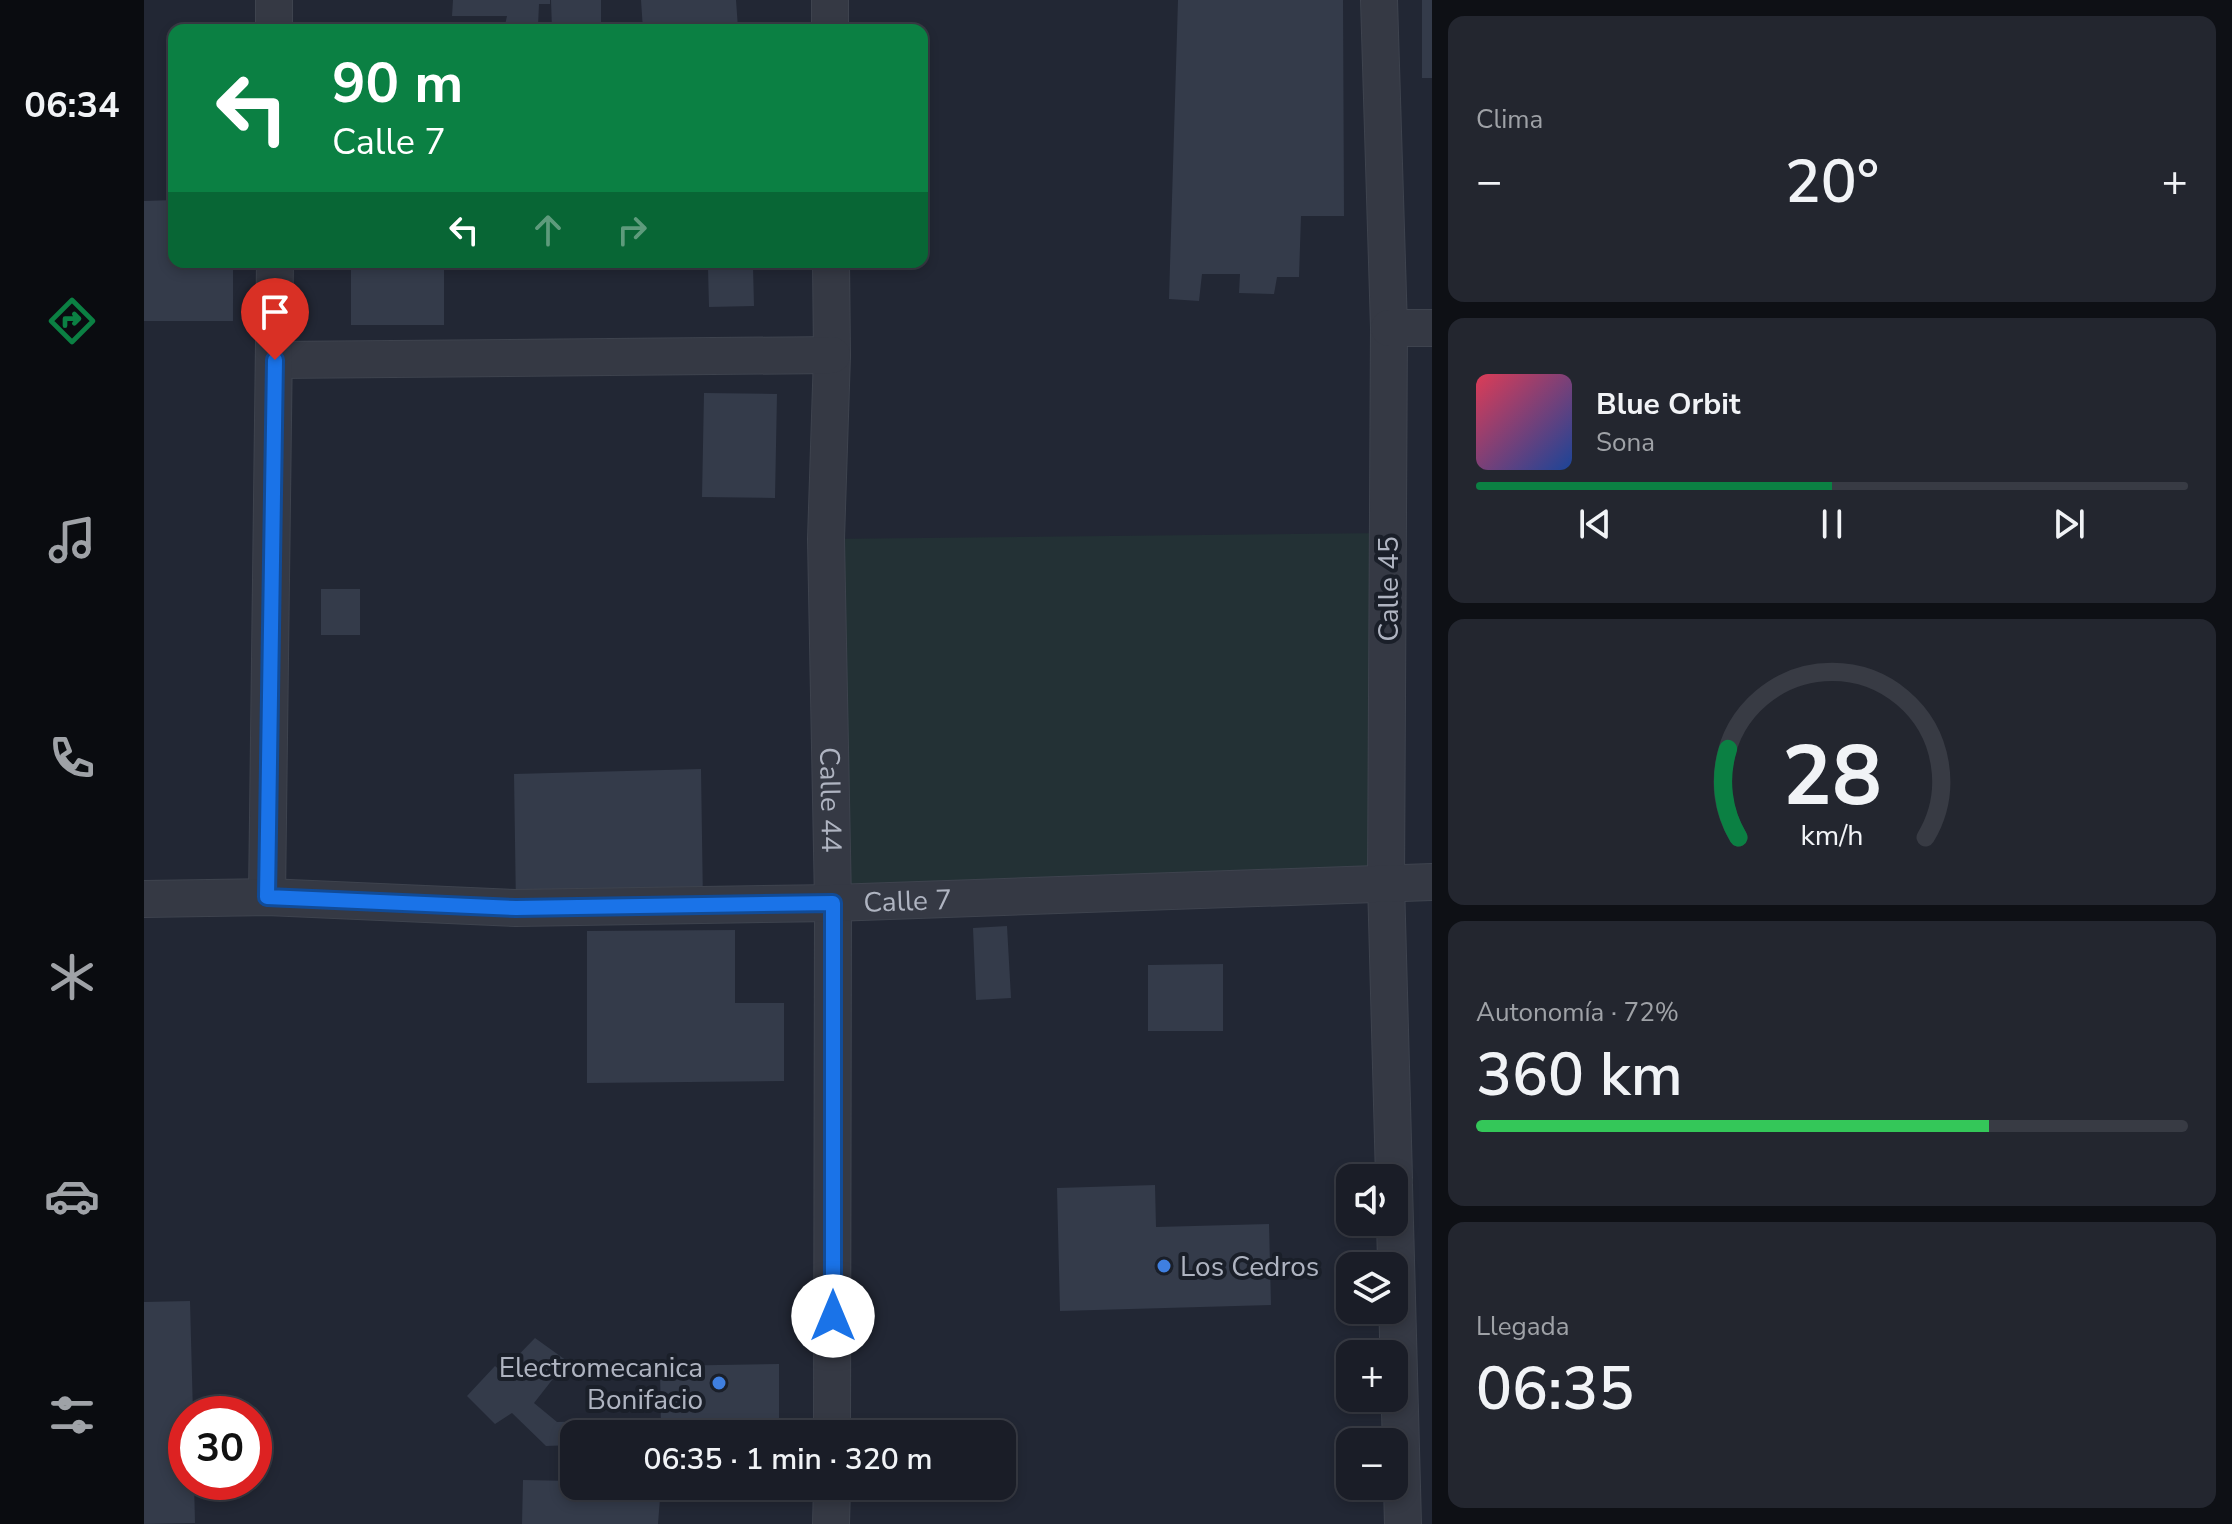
<!DOCTYPE html>
<html lang="es">
<head>
<meta charset="utf-8">
<style>
	:root { --surface:#1a1d27; --page:#23262f; --text:#f1f3f6; --muted:#9fa2a7; --line:#383b44; --accent:#0b8043 }
	body { margin:0; font-family:"Nunito Sans",sans-serif; background:var(--page); color:var(--text); height:100vh; display:flex; flex-direction:column; font-size:30px; white-space:nowrap }
	* { box-sizing:border-box; margin:0 }
	p { font-size:26px; color:var(--muted) }
	.icon { flex:none; width:44px; height:44px; fill:none; stroke:currentColor; stroke-width:2; stroke-linecap:round; stroke-linejoin:round }
	.map { position:relative; flex:1; overflow:hidden }
	.drawer { display:flex; flex-direction:column; gap:16px; padding:16px; background:#0e1015; width:800px }
	.drawer>* { flex:none }
	.top-card { position:absolute; left:24px; top:24px; width:760px; height:244px; border-radius:16px; box-shadow:0 4px 12px #0003,0 0 0 2px var(--line); background:#0b8043; color:#fff; overflow:hidden }
	.tools { position:absolute; left:1192px; top:1164px; display:grid; gap:16px }
	.tools a { display:grid; place-items:center; width:72px; height:72px; border-radius:16px; background:var(--surface); box-shadow:0 4px 12px #0003,0 0 0 2px var(--line); font-size:40px }
	.speed { position:absolute; left:24px; top:1396px; display:flex; gap:16px; font-size:40px; font-weight:700; text-align:center }
	.speed>* { display:grid; place-content:center; width:104px; height:104px; border-radius:50%; background:var(--surface); box-shadow:0 4px 12px #0003,0 0 0 2px var(--line); line-height:1 }
	.speed .limit { border:12px solid #d22; background:#fff; color:#111 }
	.pin { position:absolute; display:grid; place-items:center; width:68px; height:68px; color:#fff; margin:-82px -34px; border-radius:50% 50% 50% 0; rotate:-45deg; box-shadow:0 0 8px #0007 }
	.pin .icon { rotate:45deg }
	.me { position:absolute; width:88px; margin:-44px; rotate:0deg; stroke-linejoin:round; filter:drop-shadow(0 0 6px #0008) }
	.turn { display:flex; align-items:center; gap:28px; height:168px; padding:0 32px; font-size:36px }
	.turn .icon { width:104px; height:104px; stroke-width:2.5 }
	.turn b { display:block; font-size:56px; line-height:68px }
	.lanes { display:flex; align-items:center; height:76px; padding:0 32px; background:#0003; justify-content:center; gap:40px; direction:ltr }
	.lanes .off { opacity:.35 }
	.big { font-size:60px; font-weight:600; line-height:1.1 }
	.drawer .card { flex:1; display:flex; flex-direction:column; justify-content:center; gap:12px; min-width:0; padding:0 28px; border-radius:16px; background:var(--page) }
	.drawer .dial { align-items:center; gap:0 }
	.dial svg { height:208px; overflow:visible; fill:none; stroke:var(--line); stroke-width:7; stroke-linecap:round; text-anchor:middle }
	.dial text { fill:var(--text); stroke:none }
	.song { display:flex; align-items:center; gap:24px }
	.cover { width:96px; height:96px; border-radius:12px; background:linear-gradient(135deg,hsl(350 70% 55%),hsl(220 70% 35%)) }
	.played { height:8px; border-radius:4px; background:linear-gradient(90deg,var(--accent) 50%,var(--line) 50%) }
	.keys { display:flex; justify-content:space-around; direction:ltr }
	.heat { display:flex; justify-content:space-between; align-items:center; font-size:44px; direction:ltr }
	.charge { height:12px; border-radius:6px; background:linear-gradient(90deg,#34c759 72%,var(--line) 0) }
	.trip { position:absolute; left:416px; top:1420px; width:456px; height:80px; border-radius:16px; background:var(--surface); box-shadow:0 4px 12px #0003,0 0 0 2px var(--line); font-weight:600; line-height:80px; text-align:center }
	main { display:flex; flex:1; min-height:0 }
	.dock { display:flex; flex-direction:column; width:144px; justify-content:space-around; align-items:center; background:#0a0c10; color:var(--muted) }
	.dock .icon { width:56px; height:56px }
	.dock .on { color:var(--accent) }
	.dock b { font-size:36px; color:var(--text) }
	.map>svg:first-child { display:block }
	.green { fill:#233135 }
	.building { fill:#343b4a }
	.lines { fill:none; stroke-linecap:round; stroke-linejoin:round }
	.minor-casing { stroke:#3e434e; stroke-width:38 }
	.minor { stroke:#353944; stroke-width:36 }
	.route-casing { stroke:#114b97; stroke-width:20 }
	.route { stroke:#1a73e8; stroke-width:14 }
	.shop-dot { fill:#3f7fe0; stroke:#1a1f29; stroke-width:3 }
	.labels { text-anchor:middle; stroke-width:8; stroke-linejoin:round; paint-order:stroke }
	.street-label { font-size:28px; fill:#afb4c1; stroke:#1a1f29 }
	.poi-label { font-size:28px; fill:#afb4c1; stroke:#1a1f29; text-anchor:start }
</style>
</head>
<body>
<main>
<nav class="dock">
<b>06:34</b>
<svg class="icon on" aria-label="directions" viewBox="0 0 24 24"><path d="M12 3l9 9-9 9-9-9zM9 14v-3h6M13 9l2 2-2 2"/></svg>
<svg class="icon" aria-label="music" viewBox="0 0 24 24"><path d="M9 18V5l10-2v13"/><circle cx="6" cy="18" r="3"/><circle cx="16" cy="16" r="3"/></svg>
<svg class="icon" aria-label="phone" viewBox="0 0 24 24"><path d="M5 4h4l2 5-3 2q2 4 5 5l2-3 5 2v4C11 20 4 13 5 4z"/></svg>
<svg class="icon" aria-label="climate" viewBox="0 0 24 24"><path d="M12 3v18M4 7l16 10M4 17L20 7"/></svg>
<svg class="icon" aria-label="car" viewBox="0 0 24 24"><path d="M5 17H2v-5l4-1 3-4h7l3 4 3 1v5h-3M9 17h6M6 11h13"/><circle cx="7" cy="17" r="2"/><circle cx="17" cy="17" r="2"/></svg>
<svg class="icon" aria-label="filters" viewBox="0 0 24 24"><path d="M4 7h16M4 17h16"/><circle cx="9" cy="7" r="2"/><circle cx="15" cy="17" r="2"/></svg>
</nav>
<div class="map">
<svg width="1288" height="1524" viewBox="0 0 1288 1524">
	<rect width="100%" height="100%" fill="#222734"/>
	<path class="green" d="M1244 533 1242 882 689 903 682 539Z"/>
	<path class="building" d="M309 0H406V4H395L394 26 361 25 363 16H308Z
		M407 0H457V30H408Z
		M497 0H592L594 28 499 30Z
		M1034 0H1199L1200 216H1157L1155 277H1133L1130 294 1095 293 1096 274H1058L1055 301 1025 299Z
		M1278 0H1288V78H1278Z
		M30 200V262H89V321H0V201Z
		M207 262H300V325H207Z
		M609 267 610 306 565 307 564 268Z
		M560 393 633 394 631 498 558 497Z
		M177 589H216V635H177Z
		M557 769 559 904 372 908 370 774Z
		M863 926 867 998 832 1000 829 928Z
		M591 930V1003H640V1081L443 1083V931Z
		M1079 964V1031H1004V965Z
		M1011 1185 1012 1227 1125 1224 1127 1305 916 1311 913 1188Z
		M46 1301 49 1414H42V1482H50L51 1523 0 1524V1302Z
		M391 1338 423 1361 390 1403 413 1422 447 1421 445 1434H430V1445L402 1446 368 1413 351 1424 323 1396 351 1366 358 1372Z
		M635 1364V1434H517L516 1366Z
		M379 1480 430 1481V1486H517L514 1524H378Z"/>
	<g class="lines">
		<g class="minor-casing">
			<g id="minor">
				<path d="M130 0V30"/>
				<path d="M686 0V30"/>
				<path d="M1235 0 1245 328 1242 882 1250 1178"/>
				<path id="s1" d="M687 262 688 355 682 539 689 903 688 1434"/>
				<path d="M1245 328H1288"/>
				<path d="M131 360 688 355"/>
				<path d="M123 897 131 262"/>
				<path id="s2" d="M0 899 123 897 372 908 689 903 1288 882"/>
				<path d="M1250 1185 1259 1524"/>
				<path d="M687 1524 688 1486"/>
			</g>
		</g>
		<use href="#minor" class="minor"/>
	</g>
	<g class="lines">
		<g class="route-casing">
			<path id="route" d="M131 360 123 897 372 908 689 903V1316"/>
		</g>
		<use href="#route" class="route"/>
	</g>
	<g class="shop-dot">
		<circle cx="1020" cy="1266" r="8"/>
		<circle cx="575" cy="1383" r="8"/>
	</g>
	<g class="labels">
		<g class="street-label">
			<text transform="translate(1244 589) rotate(-90)" y="10">Calle 45</text>
			<text dy="10" stroke="none"><textPath href="#s1" startOffset="538">Calle 44</textPath></text>
			<text dy="10" stroke="none"><textPath href="#s2" startOffset="764">Calle 7</textPath></text>
		</g>
		<g class="poi-label">
			<text x="1036" y="1276">Los Cedros</text>
			<text x="559" y="1377" text-anchor="end">Electromecanica<tspan x="559" dy="32">Bonifacio</tspan></text>
		</g>
	</g>
</svg>
<div class="tools">
<a><svg class="icon" aria-label="sound" viewBox="0 0 24 24"><path d="M4 9h4l5-4v14l-5-4H4zM17 9q2 3 0 6"/></svg></a>
<a><svg class="icon" aria-label="layers" viewBox="0 0 24 24"><path d="M12 4l9 5-9 5-9-5zM3 14l9 5 9-5"/></svg></a>
<a>+</a>
<a>−</a>
</div>
<div class="speed"><div class="limit">30</div></div>
<div class="pin" style="left:131px;top:360px;background:#d93025"><svg class="icon" aria-label="arrive" viewBox="0 0 24 24"><path d="M6 21V4h12l-3 4 3 4H6"/></svg></div>
<svg class="me" style="left:689px;top:1316px" viewBox="-20 -20 40 40"><circle r="19" fill="#fff"/><path d="M0-13L10 11 0 6-10 11z" fill="#1a73e8"/></svg>
<div class="trip">06:35 · 1 min · 320 m</div>
<div class="top-card">
<div class="turn"><svg class="icon" aria-label="left" viewBox="0 0 24 24"><path d="M17 20v-9H6M10 6l-5 5 5 5"/></svg><div><b>90 m</b>Calle 7</div></div>
<div class="lanes"><svg class="icon" aria-label="left" viewBox="0 0 24 24"><path d="M17 20v-9H6M10 6l-5 5 5 5"/></svg><svg class="icon off" aria-label="ahead" viewBox="0 0 24 24"><path d="M12 20V5M6 11l6-6 6 6"/></svg><svg class="icon off" aria-label="right" viewBox="0 0 24 24"><path d="M7 20v-9h11M14 6l5 5-5 5"/></svg></div>
</div>
</div>
<section class="drawer">
<div class="card"><p>Clima</p>
<div class="heat"><a>−</a><b class="big">20°</b><a>+</a></div>
</div>
<div class="card">
<div class="song"><i class="cover"></i><div><b>Blue Orbit</b><p>Sona</p></div></div>
<div class="played"></div>
<div class="keys"><svg class="icon" aria-label="previous" viewBox="0 0 24 24"><path d="M18 5L8 12l10 7zM5 5v14"/></svg><svg class="icon" aria-label="pause" viewBox="0 0 24 24"><path d="M8 5v14M16 5v14"/></svg><svg class="icon" aria-label="next" viewBox="0 0 24 24"><path d="M6 5l10 7-10 7zM19 5v14"/></svg></div>
</div>
<div class="card dial"><svg viewBox="0 0 100 80">
<path d="M14 69A42 42 0 1 1 86 69"/>
<path d="M14 69A42 42 0 0 1 10 35" stroke="#0b8043"/>
<text x="50" y="56" font-size="32" font-weight="700">28</text>
<text x="50" y="72" font-size="11">km/h</text>
</svg></div>
<div class="card"><p>Autonomía · 72%</p><b class="big">360 km</b><div class="charge"></div></div>
<div class="card"><p>Llegada</p><b class="big">06:35</b></div>
</section>
</main>
</body>
</html>
